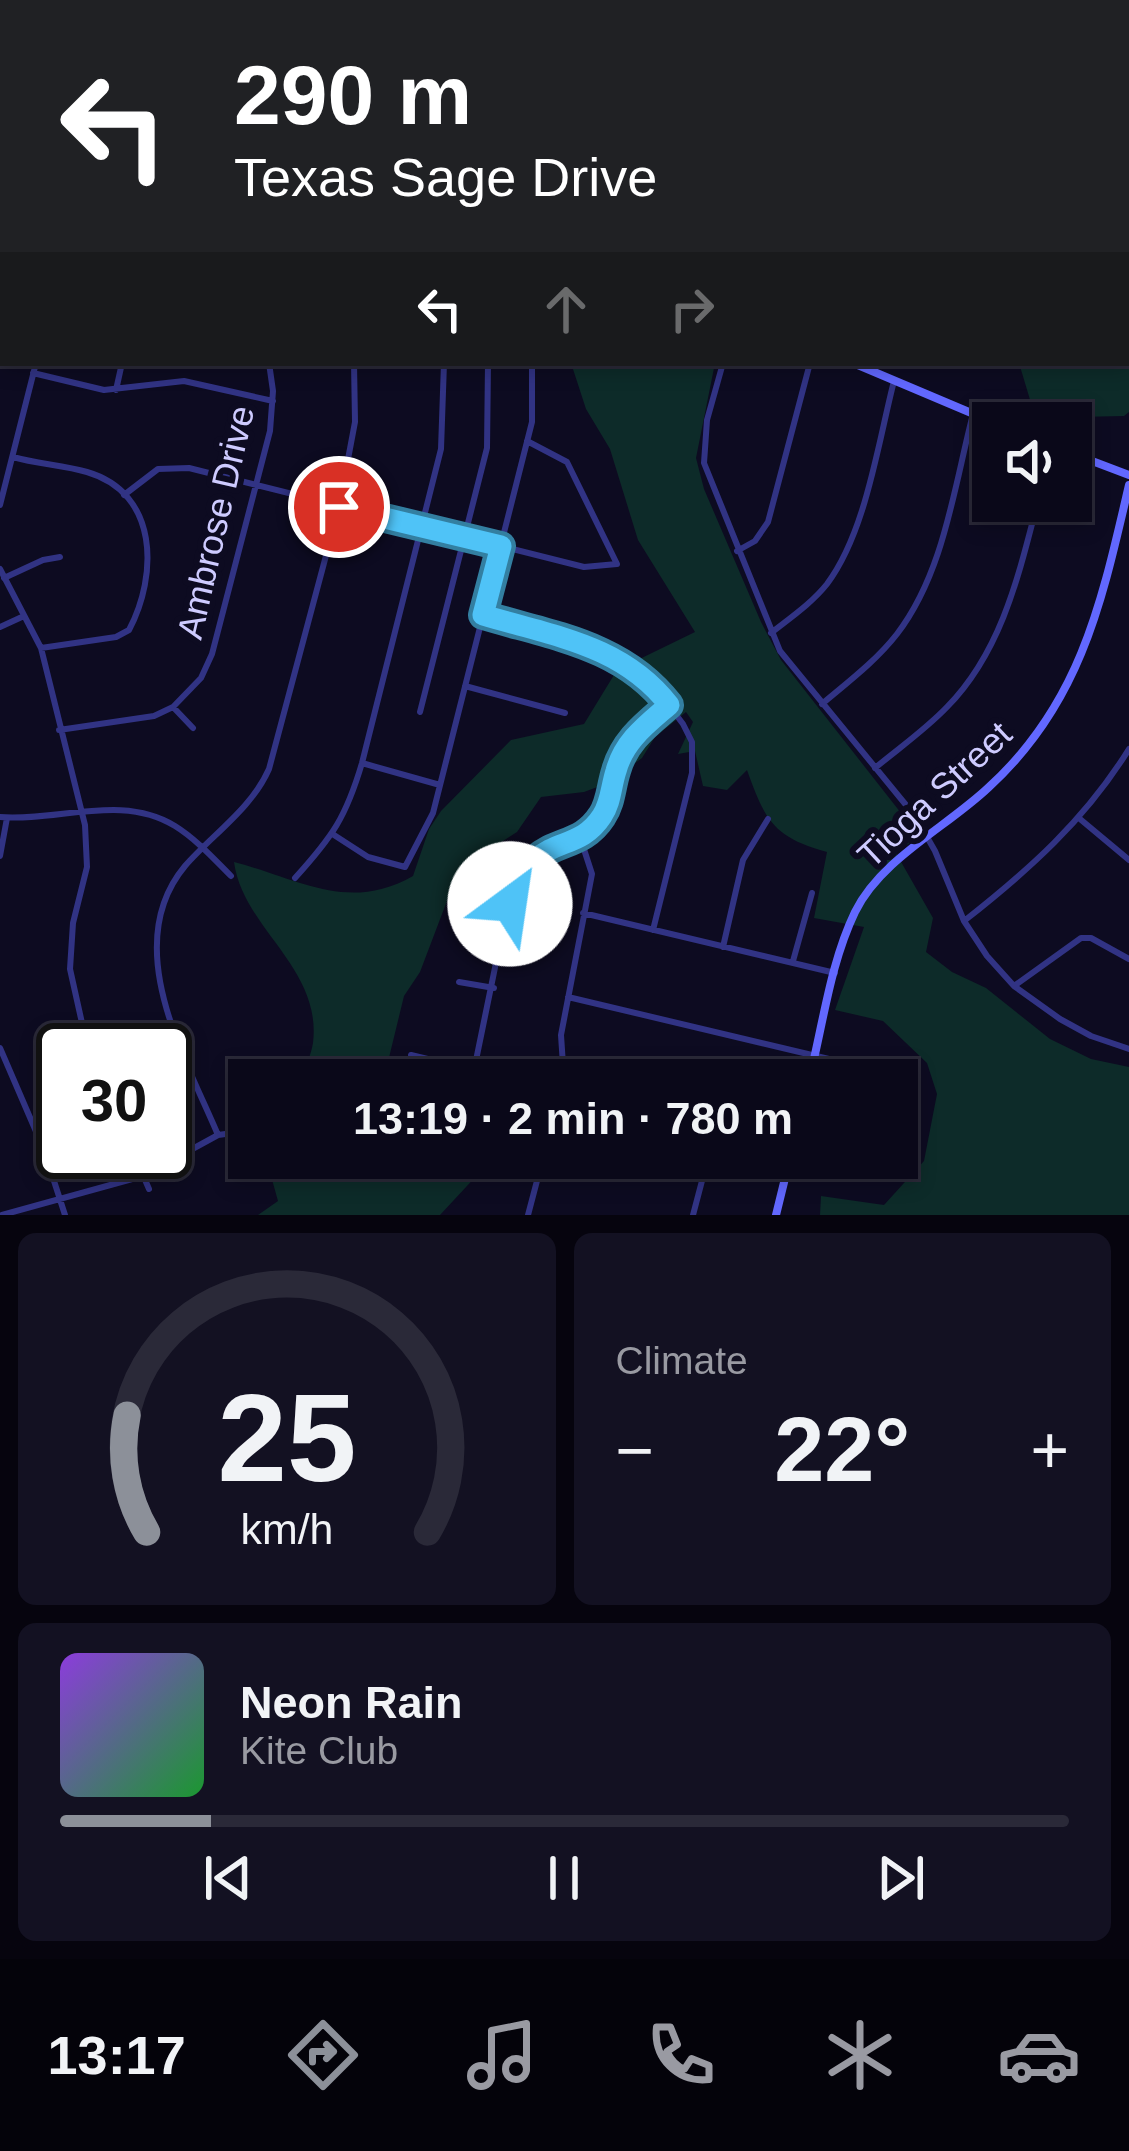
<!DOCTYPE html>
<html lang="en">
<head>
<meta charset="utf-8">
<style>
	:root { --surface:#0a0819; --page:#131122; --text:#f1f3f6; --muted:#999aa2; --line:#2a2938; --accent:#8c9099 }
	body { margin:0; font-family:Arial,sans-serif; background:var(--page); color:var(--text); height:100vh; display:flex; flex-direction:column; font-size:45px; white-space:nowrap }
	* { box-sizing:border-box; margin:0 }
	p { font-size:39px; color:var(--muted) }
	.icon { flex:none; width:66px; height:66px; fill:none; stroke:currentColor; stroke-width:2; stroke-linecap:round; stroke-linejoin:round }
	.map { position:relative; height:1215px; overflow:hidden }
	.panel { display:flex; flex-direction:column; gap:18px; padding:18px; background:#06040e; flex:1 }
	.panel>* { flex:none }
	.banner { position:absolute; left:0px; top:0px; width:1131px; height:366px; box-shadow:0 6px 18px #0003,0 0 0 3px var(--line); background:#202124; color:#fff; overflow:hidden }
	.buttons { position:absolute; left:972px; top:402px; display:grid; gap:24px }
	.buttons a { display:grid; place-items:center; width:120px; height:120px; border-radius:0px; background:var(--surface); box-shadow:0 6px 18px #0003,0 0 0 3px var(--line); font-size:60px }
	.speed { position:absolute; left:36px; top:1023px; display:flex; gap:24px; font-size:60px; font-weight:700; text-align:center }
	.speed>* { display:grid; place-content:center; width:156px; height:156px; border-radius:50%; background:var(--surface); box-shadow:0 6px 18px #0003,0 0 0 3px var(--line); line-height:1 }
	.speed .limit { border:6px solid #111; border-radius:18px; background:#fff; color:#111 }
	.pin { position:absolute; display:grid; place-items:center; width:102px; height:102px; color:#fff; margin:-51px; border:6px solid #fff; border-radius:50%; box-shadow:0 3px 12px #0007 }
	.me { position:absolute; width:132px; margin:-66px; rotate:31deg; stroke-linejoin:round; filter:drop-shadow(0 0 9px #0008) }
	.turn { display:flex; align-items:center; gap:42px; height:252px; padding:0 36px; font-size:54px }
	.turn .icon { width:156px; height:156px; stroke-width:2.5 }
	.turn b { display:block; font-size:84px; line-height:102px }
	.lanes { display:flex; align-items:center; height:114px; padding:0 36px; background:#0003; justify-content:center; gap:60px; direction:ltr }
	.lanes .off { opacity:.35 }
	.big { font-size:90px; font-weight:700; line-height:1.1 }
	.panel .widget { flex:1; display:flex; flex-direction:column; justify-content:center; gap:18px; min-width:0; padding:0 42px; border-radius:18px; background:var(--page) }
	.panel .dial { align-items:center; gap:0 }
	.dial svg { height:312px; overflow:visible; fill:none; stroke:var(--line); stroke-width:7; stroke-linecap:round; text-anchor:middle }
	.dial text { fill:var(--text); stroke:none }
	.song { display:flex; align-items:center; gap:36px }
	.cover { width:144px; height:144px; border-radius:18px; background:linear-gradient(135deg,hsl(270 70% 55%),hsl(130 70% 35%)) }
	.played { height:12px; border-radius:6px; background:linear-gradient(90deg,var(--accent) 15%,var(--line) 15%) }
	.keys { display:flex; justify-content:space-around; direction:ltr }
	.heat { display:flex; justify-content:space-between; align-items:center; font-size:66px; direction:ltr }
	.panel .tiles { flex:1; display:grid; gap:18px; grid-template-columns:1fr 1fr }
	.widget:last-child { grid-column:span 2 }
	.trip { position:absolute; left:228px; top:1059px; width:690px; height:120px; border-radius:0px; background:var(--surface); box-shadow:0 6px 18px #0003,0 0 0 3px var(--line); font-weight:700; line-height:120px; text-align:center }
	.tabs { display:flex; height:192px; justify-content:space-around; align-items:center; background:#04030a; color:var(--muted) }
	.tabs .icon { width:84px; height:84px }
	.tabs .active { color:var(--accent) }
	.tabs b { font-size:54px; color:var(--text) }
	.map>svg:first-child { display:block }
	.green { fill:#0d2b29 }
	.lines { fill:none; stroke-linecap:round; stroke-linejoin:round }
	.river { stroke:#051e40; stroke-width:10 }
	.street { stroke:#313384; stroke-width:6 }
	.secondary { stroke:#6268ff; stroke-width:8 }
	.rail-casing { stroke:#00edf6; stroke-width:8 }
	.rail { stroke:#0d0b21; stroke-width:3; stroke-dasharray:9; stroke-linecap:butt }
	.route-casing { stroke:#337fa1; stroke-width:30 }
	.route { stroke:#4fc3f7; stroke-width:21 }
	.labels { text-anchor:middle; stroke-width:12; stroke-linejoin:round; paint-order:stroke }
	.street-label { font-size:36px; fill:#cecbff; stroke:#0d0b21 }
</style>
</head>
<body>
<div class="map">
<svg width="1129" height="1215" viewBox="0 0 1129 1215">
	<rect width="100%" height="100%" fill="#0d0b21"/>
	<path class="green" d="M500 0H1129V412L1124 416 1077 417 1031 403 1019 363H1128V3Z
		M571 363H715L696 458 704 489 761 622 781 660 919 836 896 853 933 918 926 952 952 972 986 988 1050 1039 1091 1059 1129 1067V1215H820L821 1196 884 1205 924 1161 937 1094 927 1063 883 1021 835 1010 864 927 814 918 827 852C773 837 765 820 747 770L727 790 703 786 695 751 678 754 693 722 686 712 655 737 642 758 608 783 584 792 541 797 517 832 489 850 450 893 420 972 404 996 386 1070 389 1080H301C305 1069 311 1055 313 1043 322 967 243 929 234 862 299 879 348 913 413 876L429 829 441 811 511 740 584 724 617 670 695 632 638 540 610 449 586 409Z
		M266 1158H493L440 1215H258L278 1201Z"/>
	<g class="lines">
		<path class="river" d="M946 0 954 3
			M1128 59H1129"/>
		<path class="street" d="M723 363 707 420 704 463 780 651 915 816 935 851 964 921 987 956 1014 986 1060 1019 1091 1036 1129 1049
			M33 373 104 390 184 381 273 401
			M116 390 122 363
			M13 457C37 464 63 465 87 472 159 493 158 575 129 630L116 637 41 648
			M124 495 158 469 189 468 584 567 617 564 567 462 527 441
			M0 505 36 363
			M737 551 755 541 768 522 810 363
			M0 569 41 648 85 825 87 867 73 923 70 969 88 1050
			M4 578 43 560 60 557
			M483 615 625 662 650 680 683 724 692 742V773L653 930
			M0 627 24 616
			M771 633C790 618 812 603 827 584 866 532 878 443 894 381
			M465 686 565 713
			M822 704C848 682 876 661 897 634 944 573 954 487 973 414
			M173 707 193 728
			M420 712 487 448 488 363
			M59 730 154 716 173 707 201 678 212 654 270 431 273 391 269 363
			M362 763 440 785
			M875 768C899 748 925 730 947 707 1002 651 1019 574 1038 501
			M0 817C58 822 122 793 175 826 196 839 214 859 231 876
			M1080 819 1129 860
			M334 835 368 857 405 867 433 813 532 422V363
			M0 856 7 818
			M295 878C333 836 346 817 362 763L441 449 444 363
			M481 900 510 904
			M583 913 835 973
			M964 921C1029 870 1085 820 1129 749
			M723 947 743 860 768 819
			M793 961 812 893
			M459 982 494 988
			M1014 986 1081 938H1091L1129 959
			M568 997 909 1078
			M0 1048 44 1150 65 1215
			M411 1055 515 1080
			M474 1070 506 914 520 873 537 855 580 836 602 817 616 766 629 740 669 705
			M564 1080 561 1035 592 874 580 837
			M218 1135C185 1057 119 945 185 866 212 835 252 808 269 769L339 507 355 422 354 363
			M133 1152 149 1189
			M843 1158 887 1168
			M2 1215 143 1176 218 1135 248 1131
			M528 1215 543 1158
			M693 1215 703 1177 717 1158"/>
		<path class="secondary" d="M60 3V0
			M73 3 74 0
			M0 246 3 234
			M0 266 3 267
			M0 301 3 289
			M853 363 995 423
			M1071 453 1129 475
			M809 1080C823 1025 830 964 855 912 881 859 947 827 989 787 1081 703 1102 601 1129 485
			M776 1215 790 1158"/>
		<g class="rail-casing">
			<path id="rail" d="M542 0 548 3
				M1128 274H1129"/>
		</g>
		<use href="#rail" class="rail"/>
	</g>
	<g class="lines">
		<g class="route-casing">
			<path id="route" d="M339 507 501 546 483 615C553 636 623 645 669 705 646 725 624 741 616 771 611 786 611 803 602 816 574 859 535 827 510 904"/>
		</g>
		<use href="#route" class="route"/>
	</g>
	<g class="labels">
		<g class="street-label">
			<text transform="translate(215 522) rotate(-77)" y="13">Ambrose Drive</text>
			<text transform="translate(934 794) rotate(-43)" y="13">Tioga Street</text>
		</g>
	</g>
</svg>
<div class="buttons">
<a><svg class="icon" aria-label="sound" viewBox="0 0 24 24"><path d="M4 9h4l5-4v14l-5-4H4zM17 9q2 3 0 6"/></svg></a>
</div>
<div class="speed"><div class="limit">30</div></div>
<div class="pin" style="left:339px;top:507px;background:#d93025"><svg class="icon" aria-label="arrive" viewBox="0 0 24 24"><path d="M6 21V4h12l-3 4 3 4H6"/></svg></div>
<svg class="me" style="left:510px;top:904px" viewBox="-20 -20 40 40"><circle r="19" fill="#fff"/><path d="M0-13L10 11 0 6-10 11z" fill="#4fc3f7"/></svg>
<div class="trip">13:19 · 2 min · 780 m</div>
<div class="banner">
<div class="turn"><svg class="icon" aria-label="left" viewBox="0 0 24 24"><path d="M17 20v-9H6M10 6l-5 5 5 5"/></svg><div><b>290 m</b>Texas Sage Drive</div></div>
<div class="lanes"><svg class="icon" aria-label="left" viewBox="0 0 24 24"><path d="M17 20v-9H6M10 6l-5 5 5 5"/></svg><svg class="icon off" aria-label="ahead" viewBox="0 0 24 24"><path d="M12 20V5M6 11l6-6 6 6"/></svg><svg class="icon off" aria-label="right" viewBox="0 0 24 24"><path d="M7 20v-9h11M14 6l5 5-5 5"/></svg></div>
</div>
</div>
<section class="panel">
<div class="tiles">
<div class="widget dial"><svg viewBox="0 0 100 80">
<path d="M14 69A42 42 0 1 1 86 69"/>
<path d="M14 69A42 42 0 0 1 9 39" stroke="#8c9099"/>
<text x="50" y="56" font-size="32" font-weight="700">25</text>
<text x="50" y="72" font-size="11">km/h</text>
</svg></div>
<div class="widget"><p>Climate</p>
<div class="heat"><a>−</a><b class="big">22°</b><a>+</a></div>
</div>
<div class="widget">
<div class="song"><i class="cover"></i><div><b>Neon Rain</b><p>Kite Club</p></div></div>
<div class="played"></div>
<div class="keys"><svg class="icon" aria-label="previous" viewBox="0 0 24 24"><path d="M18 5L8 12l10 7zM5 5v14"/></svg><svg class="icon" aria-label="pause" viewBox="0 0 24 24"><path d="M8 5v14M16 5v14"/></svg><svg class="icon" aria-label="next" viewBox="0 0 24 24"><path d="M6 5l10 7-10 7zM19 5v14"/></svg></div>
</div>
</div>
</section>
<nav class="tabs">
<b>13:17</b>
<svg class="icon active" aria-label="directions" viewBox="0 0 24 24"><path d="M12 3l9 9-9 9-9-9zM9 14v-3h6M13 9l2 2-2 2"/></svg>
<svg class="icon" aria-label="music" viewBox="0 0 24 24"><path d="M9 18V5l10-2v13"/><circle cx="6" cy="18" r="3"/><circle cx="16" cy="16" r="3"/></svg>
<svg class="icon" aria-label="phone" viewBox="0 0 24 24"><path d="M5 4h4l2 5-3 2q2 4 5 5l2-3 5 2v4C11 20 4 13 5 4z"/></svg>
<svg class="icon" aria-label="climate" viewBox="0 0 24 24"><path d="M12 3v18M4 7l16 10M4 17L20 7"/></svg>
<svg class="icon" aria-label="car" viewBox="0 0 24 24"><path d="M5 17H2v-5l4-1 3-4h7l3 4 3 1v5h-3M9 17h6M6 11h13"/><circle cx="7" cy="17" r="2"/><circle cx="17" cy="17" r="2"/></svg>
</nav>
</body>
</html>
